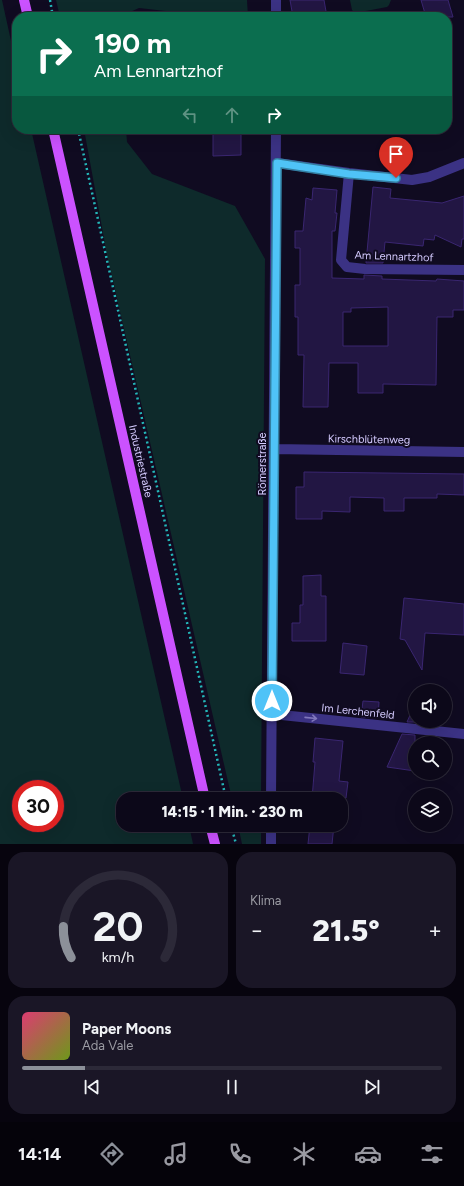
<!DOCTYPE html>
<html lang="de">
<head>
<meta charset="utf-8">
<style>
	:root { --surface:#0c0819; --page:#1a1626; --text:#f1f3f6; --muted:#9a9aa2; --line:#2c2938; --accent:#8c9099 }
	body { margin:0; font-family:Figtree,sans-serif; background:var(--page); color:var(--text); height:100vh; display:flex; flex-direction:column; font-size:15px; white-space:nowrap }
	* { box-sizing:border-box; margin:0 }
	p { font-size:13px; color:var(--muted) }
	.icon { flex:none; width:22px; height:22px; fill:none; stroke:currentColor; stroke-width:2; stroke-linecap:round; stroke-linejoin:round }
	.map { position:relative; height:844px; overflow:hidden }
	.sheet { display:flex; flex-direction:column; gap:8px; padding:8px; background:#07040e; flex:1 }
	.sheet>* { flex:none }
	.top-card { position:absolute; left:12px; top:12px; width:440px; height:122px; border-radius:16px; box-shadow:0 4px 16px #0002,0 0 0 1px var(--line); background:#0b6e4f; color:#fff; overflow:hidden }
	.buttons { position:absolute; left:408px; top:684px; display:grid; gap:8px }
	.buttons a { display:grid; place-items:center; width:44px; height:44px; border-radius:50%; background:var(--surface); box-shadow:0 4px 16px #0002,0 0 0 1px var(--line); font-size:20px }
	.speed { position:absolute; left:12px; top:780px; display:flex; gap:8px; font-size:20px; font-weight:700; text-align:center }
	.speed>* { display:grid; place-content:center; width:52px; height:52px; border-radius:50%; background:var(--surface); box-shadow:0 4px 16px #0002,0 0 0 1px var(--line); line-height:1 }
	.speed .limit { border:6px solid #d22; background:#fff; color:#111 }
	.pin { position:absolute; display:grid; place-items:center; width:34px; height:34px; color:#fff; margin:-41px -17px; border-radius:50% 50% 50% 0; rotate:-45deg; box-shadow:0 0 4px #0007 }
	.pin .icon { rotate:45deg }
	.me { position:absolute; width:44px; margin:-22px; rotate:0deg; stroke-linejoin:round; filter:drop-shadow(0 0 3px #0008) }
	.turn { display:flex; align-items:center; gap:14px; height:84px; padding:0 16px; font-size:18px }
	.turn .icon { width:52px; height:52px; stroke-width:2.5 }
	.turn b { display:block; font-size:28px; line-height:34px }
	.lanes { display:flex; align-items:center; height:38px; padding:0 16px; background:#0003; justify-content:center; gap:20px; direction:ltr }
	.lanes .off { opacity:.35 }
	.big { font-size:30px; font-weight:800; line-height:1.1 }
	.sheet .card { flex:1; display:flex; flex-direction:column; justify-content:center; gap:6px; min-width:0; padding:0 14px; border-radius:16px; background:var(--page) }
	.sheet .dial { align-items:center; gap:0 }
	.dial svg { height:104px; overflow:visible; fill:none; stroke:var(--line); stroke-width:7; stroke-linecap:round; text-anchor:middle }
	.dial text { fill:var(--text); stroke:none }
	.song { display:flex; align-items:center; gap:12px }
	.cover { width:48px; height:48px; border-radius:6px; background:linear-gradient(135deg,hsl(340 70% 55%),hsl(80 70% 35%)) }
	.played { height:4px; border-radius:2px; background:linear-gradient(90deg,var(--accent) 15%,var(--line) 15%) }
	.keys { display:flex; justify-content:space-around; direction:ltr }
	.heat { display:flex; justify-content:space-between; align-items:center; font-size:22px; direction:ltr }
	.sheet .tiles { flex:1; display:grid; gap:8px; grid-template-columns:1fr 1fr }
	.card:last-child { grid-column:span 2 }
	.trip { position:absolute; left:116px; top:792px; width:232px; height:40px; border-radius:16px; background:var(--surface); box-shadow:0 4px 16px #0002,0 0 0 1px var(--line); font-weight:800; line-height:40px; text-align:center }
	.dock { display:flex; height:64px; justify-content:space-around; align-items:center; background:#05030a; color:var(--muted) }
	.dock .icon { width:28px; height:28px }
	.dock .on { color:var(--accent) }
	.dock b { font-size:18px; color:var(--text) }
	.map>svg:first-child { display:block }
	.green { fill:#0e2a2b; fill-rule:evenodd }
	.building { fill:#221643; stroke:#3a2671; fill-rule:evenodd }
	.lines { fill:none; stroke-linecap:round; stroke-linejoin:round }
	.path { stroke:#24b8ba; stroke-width:2.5; stroke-dasharray:2 3; stroke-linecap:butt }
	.minor { stroke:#3b3284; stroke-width:10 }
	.major { stroke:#cb52ff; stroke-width:10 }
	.oneway { stroke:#8077bb }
	.route-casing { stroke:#337fa1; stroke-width:10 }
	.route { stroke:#4fc3f7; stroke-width:7 }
	.labels { text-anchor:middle; stroke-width:4; stroke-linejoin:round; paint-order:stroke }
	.street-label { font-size:11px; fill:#d5cbff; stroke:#100b21 }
</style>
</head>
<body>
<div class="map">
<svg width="464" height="844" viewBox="0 0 464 844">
	<rect width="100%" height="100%" fill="#100b21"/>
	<path class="green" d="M0 0H2L17 68V129H31L183 799H123V825H189L193 844H0ZM21 789H55V823H21Z
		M56 0H247L248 17H218L139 8 119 17H60Z
		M350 0H391L389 5 387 7 355 13 352 10Z
		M84 129H126L127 142 152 174 235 206 265 259 261 799H232L107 255Z
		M238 825H261V844H242Z"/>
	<path class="building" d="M290 0H324L327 17H293Z
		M421 0H448L453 17H426Z
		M213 129H241V155L213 156Z
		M373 187 391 189 390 198 442 203 464 196V239H462L461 247 435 235 434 240 424 239 423 246 385 242 383 263H366Z
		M313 188 337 190 335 213H337L335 231H332V278L364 279V275L382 276V279L436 281 437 279 464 281V310H453V317H437L436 385 383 384V393H358V363H329L328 407H303L304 355H298V317H295V285H300V248H295V231H303L306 198 312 200ZM388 307V346H343V312H351V308Z
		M304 472 464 474V495L437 494V498H404V511H384V498L350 497V512L322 511V519H296V487H304Z
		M321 575V596H326V641H292V623H300V605H303V576Z
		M404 598 464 604V635L425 633 422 670 405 640 400 639Z
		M343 643 367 646 364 675 340 673Z
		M363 701 379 702 378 718 361 717Z
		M415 704V722H407Z
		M402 734 415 735V771L387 767Z
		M315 738 343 741 339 781 348 782 346 798 337 797V799H312L315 762H313Z
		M310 825H334L332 844H308Z"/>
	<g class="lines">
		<path class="path" d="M50 0 53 17
			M78 129 226 799
			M231 825 236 844"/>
		<path class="minor" d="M276 17V0
			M277 163 349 173 412 180 429 177 464 163
			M349 173 341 260 347 267 365 269 464 270
			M274 449 464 452
			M272 714 464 734
			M271 799 276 129
			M271 844V825"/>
		<path class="major" d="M24 0 28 17
			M53 129 205 799
			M210 825 215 844"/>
	</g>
	<defs><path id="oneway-shaft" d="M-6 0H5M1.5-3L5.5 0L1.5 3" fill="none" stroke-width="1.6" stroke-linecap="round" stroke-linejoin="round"/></defs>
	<use class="oneway" href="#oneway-shaft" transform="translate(311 718) rotate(6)"/>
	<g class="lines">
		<g class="route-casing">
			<path id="route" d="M272 701 277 163 349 174 396 178"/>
		</g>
		<use href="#route" class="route"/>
	</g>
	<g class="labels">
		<g class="street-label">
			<text transform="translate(394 256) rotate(2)" y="4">Am Lennartzhof</text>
			<text transform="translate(369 439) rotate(1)" y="4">Kirschblütenweg</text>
			<text transform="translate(141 461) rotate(77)" y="4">Industriestraße</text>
			<text transform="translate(262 464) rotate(-90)" y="4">Römerstraße</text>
			<text transform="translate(358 711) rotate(6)" y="4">Im Lerchenfeld</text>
		</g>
	</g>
</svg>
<div class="buttons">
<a><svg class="icon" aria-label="sound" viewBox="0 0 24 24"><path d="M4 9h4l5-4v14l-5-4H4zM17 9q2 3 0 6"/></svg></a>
<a><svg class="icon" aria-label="search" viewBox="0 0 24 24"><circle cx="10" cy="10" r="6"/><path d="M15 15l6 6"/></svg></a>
<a><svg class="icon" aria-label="layers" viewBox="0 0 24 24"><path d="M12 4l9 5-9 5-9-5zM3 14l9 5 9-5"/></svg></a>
</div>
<div class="speed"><div class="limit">30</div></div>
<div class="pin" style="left:396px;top:178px;background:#d93025"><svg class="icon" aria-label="arrive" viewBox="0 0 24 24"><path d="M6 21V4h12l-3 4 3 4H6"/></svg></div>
<svg class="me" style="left:272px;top:701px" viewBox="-20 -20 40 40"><circle r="17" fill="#4fc3f7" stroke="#fff" stroke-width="3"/><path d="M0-11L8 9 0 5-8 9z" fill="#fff"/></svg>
<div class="trip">14:15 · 1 Min. · 230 m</div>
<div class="top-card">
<div class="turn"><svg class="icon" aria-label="right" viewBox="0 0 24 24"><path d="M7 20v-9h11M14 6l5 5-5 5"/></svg><div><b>190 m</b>Am Lennartzhof</div></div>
<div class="lanes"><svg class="icon off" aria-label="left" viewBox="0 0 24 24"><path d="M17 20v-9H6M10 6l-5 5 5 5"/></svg><svg class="icon off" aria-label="ahead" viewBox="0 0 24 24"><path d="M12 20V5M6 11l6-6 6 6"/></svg><svg class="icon" aria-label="right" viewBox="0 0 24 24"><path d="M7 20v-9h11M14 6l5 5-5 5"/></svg></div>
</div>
</div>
<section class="sheet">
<div class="tiles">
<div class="card dial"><svg viewBox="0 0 100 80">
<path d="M14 69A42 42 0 1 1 86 69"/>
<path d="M14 69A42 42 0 0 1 8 45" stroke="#8c9099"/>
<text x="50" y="56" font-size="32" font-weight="700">20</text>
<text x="50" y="72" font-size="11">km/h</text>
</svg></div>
<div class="card"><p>Klima</p>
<div class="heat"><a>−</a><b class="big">21.5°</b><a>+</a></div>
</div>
<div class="card">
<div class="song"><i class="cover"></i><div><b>Paper Moons</b><p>Ada Vale</p></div></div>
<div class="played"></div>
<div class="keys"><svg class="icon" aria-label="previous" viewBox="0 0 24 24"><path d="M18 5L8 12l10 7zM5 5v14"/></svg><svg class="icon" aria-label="pause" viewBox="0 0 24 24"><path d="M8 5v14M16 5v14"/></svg><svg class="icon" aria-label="next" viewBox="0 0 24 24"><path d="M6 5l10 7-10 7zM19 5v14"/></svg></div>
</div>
</div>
</section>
<nav class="dock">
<b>14:14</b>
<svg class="icon on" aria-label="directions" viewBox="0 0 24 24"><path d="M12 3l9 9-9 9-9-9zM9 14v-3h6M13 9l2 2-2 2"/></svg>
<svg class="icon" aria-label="music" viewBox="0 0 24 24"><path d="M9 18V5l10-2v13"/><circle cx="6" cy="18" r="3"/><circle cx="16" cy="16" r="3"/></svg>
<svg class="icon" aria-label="phone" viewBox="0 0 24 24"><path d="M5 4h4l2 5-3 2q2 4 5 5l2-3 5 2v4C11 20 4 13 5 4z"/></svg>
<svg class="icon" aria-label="climate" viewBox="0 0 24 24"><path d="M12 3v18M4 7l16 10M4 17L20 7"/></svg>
<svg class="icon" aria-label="car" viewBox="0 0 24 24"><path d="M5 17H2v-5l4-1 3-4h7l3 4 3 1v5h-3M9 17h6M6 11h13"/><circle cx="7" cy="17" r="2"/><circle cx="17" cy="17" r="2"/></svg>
<svg class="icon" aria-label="filters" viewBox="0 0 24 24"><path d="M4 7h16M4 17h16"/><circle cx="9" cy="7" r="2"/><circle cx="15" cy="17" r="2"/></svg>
</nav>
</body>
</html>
